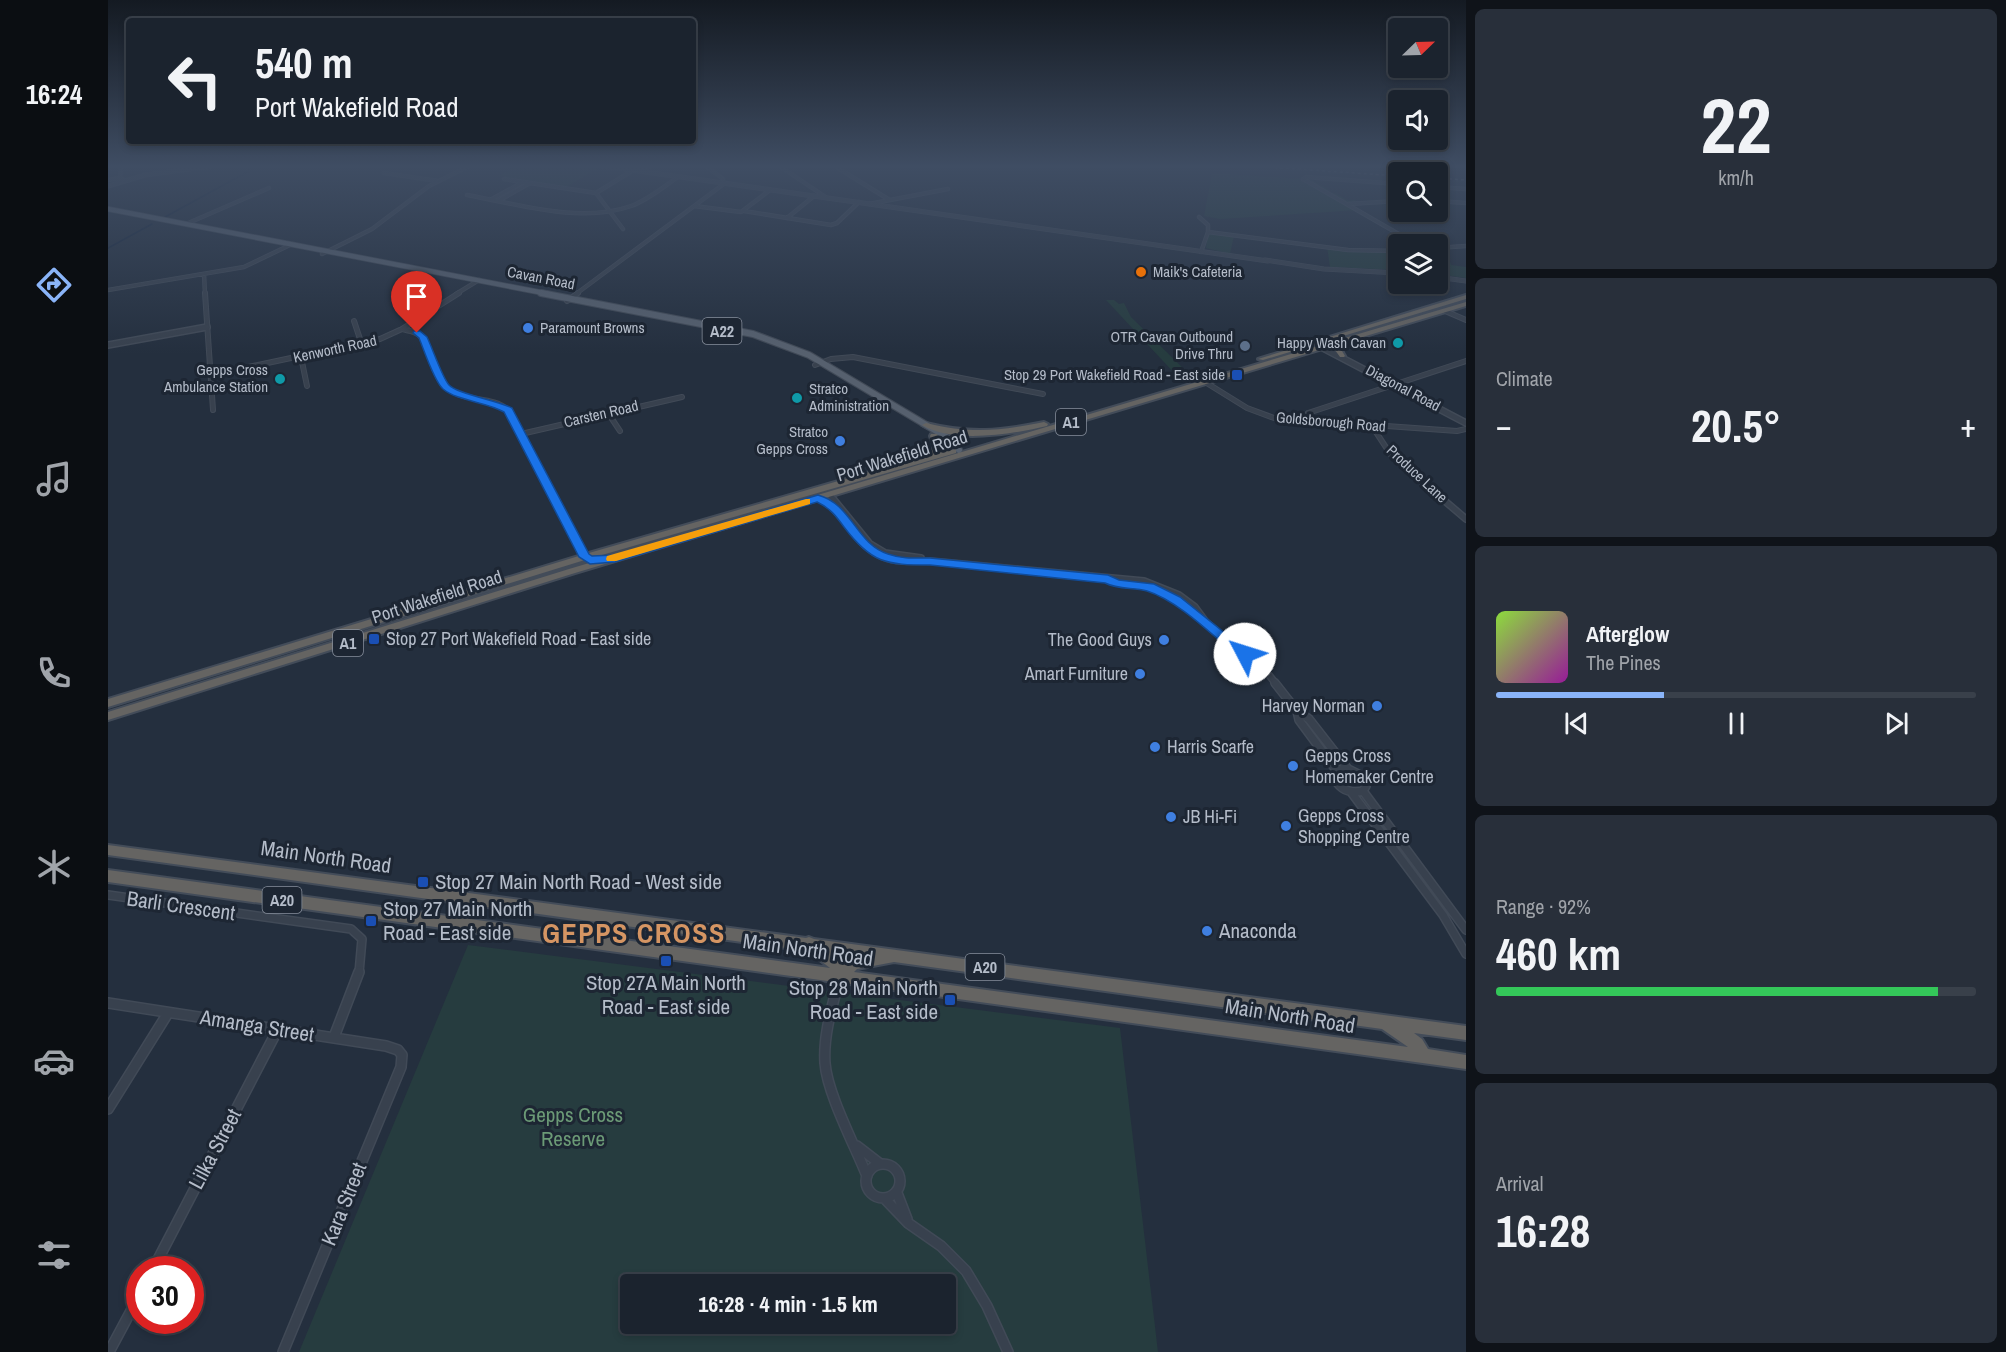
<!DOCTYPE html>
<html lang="en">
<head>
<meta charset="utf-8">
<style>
	:root { --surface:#1b232e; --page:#282f3a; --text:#f1f3f6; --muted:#a0a4aa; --line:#39404a; --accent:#8ab4f8 }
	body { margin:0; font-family:"Archivo Narrow",sans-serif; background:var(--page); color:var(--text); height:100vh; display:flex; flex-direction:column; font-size:22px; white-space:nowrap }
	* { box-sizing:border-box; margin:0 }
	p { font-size:20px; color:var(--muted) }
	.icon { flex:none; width:33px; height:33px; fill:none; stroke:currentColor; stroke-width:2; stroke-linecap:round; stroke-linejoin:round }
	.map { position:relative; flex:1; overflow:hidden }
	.details { display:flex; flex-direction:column; gap:9px; padding:9px; background:#0f1319; width:540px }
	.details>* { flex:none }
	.guide { position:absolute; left:18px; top:18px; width:570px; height:126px; border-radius:6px; box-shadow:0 3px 9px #0003,0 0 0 2px var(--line); background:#1b232e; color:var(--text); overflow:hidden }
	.needle { width:39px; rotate:67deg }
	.tools { position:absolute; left:1280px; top:18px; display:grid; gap:12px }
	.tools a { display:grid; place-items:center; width:60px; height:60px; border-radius:6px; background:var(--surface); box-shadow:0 3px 9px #0003,0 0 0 2px var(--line); font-size:30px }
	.speed { position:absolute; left:18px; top:1256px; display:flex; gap:12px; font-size:30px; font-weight:700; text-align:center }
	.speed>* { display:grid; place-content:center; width:78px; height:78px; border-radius:50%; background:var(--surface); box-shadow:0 3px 9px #0003,0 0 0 2px var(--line); line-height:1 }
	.speed .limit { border:9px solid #d22; background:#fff; color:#111 }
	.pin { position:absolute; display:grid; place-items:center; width:51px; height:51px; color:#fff; margin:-62px -26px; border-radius:50% 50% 50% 0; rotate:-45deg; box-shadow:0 0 6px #0007 }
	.pin .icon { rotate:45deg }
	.me { position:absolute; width:66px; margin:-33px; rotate:310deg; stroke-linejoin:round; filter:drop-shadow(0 0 4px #0008) }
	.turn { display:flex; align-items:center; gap:21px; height:126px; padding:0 30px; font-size:27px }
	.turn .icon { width:78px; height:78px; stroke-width:2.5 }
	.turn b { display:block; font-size:42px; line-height:51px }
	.big { font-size:45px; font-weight:700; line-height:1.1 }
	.details .card { flex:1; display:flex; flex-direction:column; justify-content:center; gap:9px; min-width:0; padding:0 21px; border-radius:9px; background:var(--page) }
	.details .dial { align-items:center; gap:0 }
	.dial b { font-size:78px; line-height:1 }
	.song { display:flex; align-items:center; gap:18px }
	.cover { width:72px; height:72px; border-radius:9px; background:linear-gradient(135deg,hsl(90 70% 55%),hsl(300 70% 35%)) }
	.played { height:6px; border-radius:3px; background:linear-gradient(90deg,var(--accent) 35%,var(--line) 35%) }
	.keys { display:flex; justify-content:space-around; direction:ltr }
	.heat { display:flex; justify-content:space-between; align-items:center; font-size:33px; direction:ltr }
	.charge { height:9px; border-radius:4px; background:linear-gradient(90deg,#34c759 92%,var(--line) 0) }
	.trip { position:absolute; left:512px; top:1274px; width:336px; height:60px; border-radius:6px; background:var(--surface); box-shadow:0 3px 9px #0003,0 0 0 2px var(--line); font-weight:700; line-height:60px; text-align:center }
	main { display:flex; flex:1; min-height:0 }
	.dock { display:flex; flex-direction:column; width:108px; justify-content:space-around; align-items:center; background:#0b0e12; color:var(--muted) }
	.dock .icon { width:42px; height:42px }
	.dock .current { color:var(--accent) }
	.dock b { font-size:27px; color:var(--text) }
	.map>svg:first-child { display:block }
	.green { fill:#263c3f; fill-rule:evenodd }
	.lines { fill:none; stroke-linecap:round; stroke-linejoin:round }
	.stream { stroke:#17263c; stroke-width:1.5 }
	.minor-far4-casing { stroke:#414a57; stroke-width:4.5 }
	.minor-far3-casing { stroke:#414a57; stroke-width:6 }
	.minor-far2-casing { stroke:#414a57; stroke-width:8 }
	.minor-far1-casing { stroke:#414a57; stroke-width:10 }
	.minor-casing { stroke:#414a57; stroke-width:12 }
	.tertiary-far1-casing { stroke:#414a57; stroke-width:5 }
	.tertiary-casing { stroke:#414a57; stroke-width:8 }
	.primary-far1-casing { stroke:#414a57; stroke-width:6 }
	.primary-casing { stroke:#414a57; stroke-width:8 }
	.trunk-casing { stroke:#434c59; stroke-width:4 }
	.minor-far4 { stroke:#38414e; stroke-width:3 }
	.minor-far3 { stroke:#38414e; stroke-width:4 }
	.minor-far2 { stroke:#38414e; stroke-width:5 }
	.minor-far1 { stroke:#38414e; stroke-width:7 }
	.minor { stroke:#38414e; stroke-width:9 }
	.tertiary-far1 { stroke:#38414e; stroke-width:4 }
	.tertiary { stroke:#38414e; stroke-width:5 }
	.primary-far1 { stroke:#56606e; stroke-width:4.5 }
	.primary { stroke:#56606e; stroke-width:6 }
	.trunk { fill:#656462; fill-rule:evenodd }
	.rail { stroke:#5a6575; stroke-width:1.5; stroke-dasharray:3 3; stroke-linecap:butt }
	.route { fill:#1a73e8; stroke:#114b97; stroke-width:1.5 }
	.slow { fill:#f59e0b }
	.food-dot { fill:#e8710a; stroke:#1d2633; stroke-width:2 }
	.shop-dot { fill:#3f7fe0; stroke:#1d2633; stroke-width:2 }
	.culture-dot { fill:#0f9aa8; stroke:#1d2633; stroke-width:2 }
	.service-dot { fill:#5c6f8a; stroke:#1d2633; stroke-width:2 }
	.transit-dot { fill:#1a4fb4; stroke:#1d2633; stroke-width:2 }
	.labels { text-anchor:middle; stroke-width:6; stroke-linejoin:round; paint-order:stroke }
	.far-poi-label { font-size:15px; fill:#b4bcc9; stroke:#1d2633; text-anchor:end }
	.far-street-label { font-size:15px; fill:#b4bcc9; stroke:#1d2633 }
	.shield { fill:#1d2633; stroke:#878f9c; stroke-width:1.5 }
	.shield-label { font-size:16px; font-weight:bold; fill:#b4bcc9 }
	.street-label { font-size:18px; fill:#b4bcc9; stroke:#1d2633 }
	.poi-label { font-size:18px; fill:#b4bcc9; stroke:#1d2633; text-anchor:start }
	.near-street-label { font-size:21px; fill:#b4bcc9; stroke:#1d2633 }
	.near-poi-label { font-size:21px; fill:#b4bcc9; stroke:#1d2633; text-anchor:start }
	.near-park-label { font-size:21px; fill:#6b9a76; stroke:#1d2633 }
	.near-district-label { font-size:28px; font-weight:bold; letter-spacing:1.5px; fill:#d59563; stroke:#1d2633 }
</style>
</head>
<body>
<main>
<nav class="dock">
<b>16:24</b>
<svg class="icon current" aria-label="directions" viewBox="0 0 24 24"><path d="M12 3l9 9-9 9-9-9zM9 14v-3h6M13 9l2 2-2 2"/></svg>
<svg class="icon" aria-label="music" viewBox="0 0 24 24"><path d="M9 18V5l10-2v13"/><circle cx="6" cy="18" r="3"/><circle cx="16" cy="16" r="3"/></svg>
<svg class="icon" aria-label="phone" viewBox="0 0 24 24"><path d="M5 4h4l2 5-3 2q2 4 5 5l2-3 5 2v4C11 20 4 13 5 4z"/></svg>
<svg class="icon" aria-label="climate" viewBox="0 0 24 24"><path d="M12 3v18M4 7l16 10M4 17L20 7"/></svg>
<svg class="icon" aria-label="car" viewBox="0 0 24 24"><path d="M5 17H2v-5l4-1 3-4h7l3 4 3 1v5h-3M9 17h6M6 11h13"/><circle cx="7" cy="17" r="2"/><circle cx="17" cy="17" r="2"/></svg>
<svg class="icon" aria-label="filters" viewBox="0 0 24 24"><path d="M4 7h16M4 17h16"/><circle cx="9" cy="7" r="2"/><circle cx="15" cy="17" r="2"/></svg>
</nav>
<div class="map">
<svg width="1358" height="1352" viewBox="0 0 1358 1352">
	<rect width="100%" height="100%" fill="#242f3e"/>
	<path class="green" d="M411 165 492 167 458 187 390 176Z
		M1104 173 1195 179 1199 177 1223 191H1217L1221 194 1227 193 1241 201 1247 200 1251 203 1240 204 1249 210 1236 211 1112 219 1096 216Z
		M1105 233 1126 236 1122 254 1098 248 1100 234Z
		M1219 247 1261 252 1290 251V270L1222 267Z
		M1338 247 1343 265 1358 267V278L1329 274V248Z
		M998 300H1006L1011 304 1016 303 1023 317 1082 375 1069 376Z
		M360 945 1012 1028 1050 1352H191ZM522 1284H837V1323H522Z"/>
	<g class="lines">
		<path class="stream" d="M57 217 141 171 142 165
			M0 248 44 224"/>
		<g class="minor-far4-casing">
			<path id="minor-far4" d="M13 165 12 178 16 180
				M597 165 615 179
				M670 165 719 198
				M725 165 780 199
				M276 173 330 181
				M1198 177 1195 179 1308 244
				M1198 177 1290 184
				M396 179 488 193 527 169 549 165
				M0 180 12 178
				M1329 187 1358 189
				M488 193 515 229
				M359 195C410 204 472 224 523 206 540 200 555 187 570 177
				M384 199 415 182
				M392 200 422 183
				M1329 201 1358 203
				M761 204 840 189
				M1240 204 1290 201
				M586 206 633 212 662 190
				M636 211 723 225 729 223 751 202
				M1091 217 1100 225V232
				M679 218 706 196
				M78 224 161 188
				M1329 248 1358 246
				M1093 252 1100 232 1240 250 1290 251
				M214 254 264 229 321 186 363 165
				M96 274 97 294
				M1319 284 1329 285
				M0 290 136 267 184 244
				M348 294 371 280
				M468 294 617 183"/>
		</g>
		<g class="minor-far3-casing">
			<path id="minor-far3" d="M97 293 105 410
				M459 301 470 293
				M1337 311 1358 320
				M246 321 254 345
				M294 329C300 331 307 331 311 335 322 343 326 372 336 384 351 404 383 394 400 410 408 418 421 451 428 463
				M193 357 199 386
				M707 365 723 359 745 357 935 394
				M103 375 272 339 294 329 351 293
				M1097 382 1139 408 1166 418 1349 431 1358 429
				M500 413 512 431
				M1204 421 1200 413 1358 361
				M1264 426 1283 455 1292 463
				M413 434 574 397"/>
		</g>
		<g class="minor-far2-casing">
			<path id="minor-far2" d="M427 462 477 557
				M1291 462 1358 519
				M722 495 762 544 777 553 813 558
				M710 498C738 511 746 546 775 557 790 563 807 561 822 561L1036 581 1071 595 1087 607 1098 622
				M1000 580 1045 588 1057 593 1098 622 1161 675 1168 684"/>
		</g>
		<g class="minor-far1-casing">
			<path id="minor-far1" d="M1167 683 1189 711 1201 719 1240 769
				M1189 711 1191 720 1228 770
				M1240 769 1252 775 1258 786 1255 791C1241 794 1231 789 1225 776L1228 770Z
				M1255 791 1358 930
				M1243 792 1335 915 1358 954
				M0 895 243 929 254 939 251 973"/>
		</g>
		<g class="minor-casing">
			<path id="minor" d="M732 976C725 1004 715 1034 717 1063 719 1093 747 1146 759 1176
				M0 1003 278 1046 290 1050 294 1055 293 1067 175 1352
				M226 1037 251 972
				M0 1109 60 1013
				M749 1146 771 1163
				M758 1181a17 17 0 1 1 34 0a17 17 0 1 1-34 0Z
				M789 1193 799 1219
				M778 1200 800 1223 833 1246 858 1271 879 1306 900 1352
				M45 1269 170 1029
				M1 1352 32 1294"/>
		</g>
		<g class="tertiary-far1-casing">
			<path id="tertiary-far1" d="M489 165 1160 261
				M0 186 37 175 111 165
				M1157 260 1216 269 1290 273
				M1329 277 1358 281"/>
		</g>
		<g class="tertiary-casing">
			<path id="tertiary" d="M0 345 99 327
				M1215 348 1358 423"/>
		</g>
		<g class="primary-far1-casing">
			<path id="primary-far1" d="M0 209 441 294"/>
		</g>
		<g class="primary-casing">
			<path id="primary" d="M433 293 645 334 701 355 840 438 851 450"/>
		</g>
		<g class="trunk-casing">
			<path id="trunk" d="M1358 295V299L1155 360 1150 359Z
				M1358 302V306L467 573 0 720V712L461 569Z
				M1237 343 1242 344 1234 351 1237 356 1236 357H1232L1227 350Z
				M936 422 940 424 939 426C905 434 845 444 814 425L818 423C863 434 891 431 936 422Z
				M823 434H829L834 448 829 453 848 449V453L480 559 0 707V699L474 555 817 456 826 447 822 436Z
				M0 845 698 938 701 937 706 939 1358 1026V1040L1306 1033 1314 1039 1320 1049 1358 1055V1069L0 882V870L722 968 700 951 0 855ZM727 954 744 957 734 964 731 957ZM786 962 1274 1029 1300 1047 746 972 749 969Z"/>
		</g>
		<use href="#minor-far4" class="minor-far4"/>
		<use href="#minor-far3" class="minor-far3"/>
		<use href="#minor-far2" class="minor-far2"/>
		<use href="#minor-far1" class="minor-far1"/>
		<use href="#minor" class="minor"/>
		<use href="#tertiary-far1" class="tertiary-far1"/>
		<use href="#tertiary" class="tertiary"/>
		<use href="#primary-far1" class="primary-far1"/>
		<use href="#primary" class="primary"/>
		<use href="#trunk" class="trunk"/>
		<path class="rail" d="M1130 165 1290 176
			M1329 178 1358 180"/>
	</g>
	<linearGradient id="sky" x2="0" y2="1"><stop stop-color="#141a22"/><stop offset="0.47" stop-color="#3f4d63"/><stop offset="1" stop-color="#3f4d63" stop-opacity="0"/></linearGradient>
	<rect width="1358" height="354" fill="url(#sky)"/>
	<path class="route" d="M306 331H312L319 337C324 347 334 377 341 385 349 394 389 400 404 408L481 554 484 556 507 555 710 495C744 504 748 544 780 554 794 559 808 558 822 558L1000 575 1011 580 1046 584 1072 597 1143 654 1137 659 1132 658C1106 637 1071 601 1039 591 1025 587 1011 590 997 583L822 565C778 565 763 563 736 527 728 516 722 508 709 502L507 562 482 564 471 557 396 412C379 402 349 401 335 389 326 381 316 350 311 338L305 333Z"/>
	<path class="slow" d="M698 499H702V504L508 561H499L498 559 499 556Z"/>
	<circle class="food-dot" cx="1033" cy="272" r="6"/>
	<g class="shop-dot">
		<circle cx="420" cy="328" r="6"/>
		<circle cx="732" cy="441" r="6"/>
		<circle cx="1056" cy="640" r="6"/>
		<circle cx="1032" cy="674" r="6"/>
		<circle cx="1269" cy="706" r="6"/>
		<circle cx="1047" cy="747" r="6"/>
		<circle cx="1185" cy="766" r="6"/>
		<circle cx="1063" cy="817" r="6"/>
		<circle cx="1178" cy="826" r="6"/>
		<circle cx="1099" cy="931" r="6"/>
	</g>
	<g class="culture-dot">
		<circle cx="1290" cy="343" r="6"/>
		<circle cx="172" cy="379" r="6"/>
		<circle cx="689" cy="398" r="6"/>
	</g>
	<circle class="service-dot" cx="1137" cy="346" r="6"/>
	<g class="transit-dot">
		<rect x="1123" y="369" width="12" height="12" rx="3"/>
		<rect x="260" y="633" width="12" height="12" rx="3"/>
		<rect x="309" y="876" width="12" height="12" rx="3"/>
		<rect x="257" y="915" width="12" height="12" rx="3"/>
		<rect x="552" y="955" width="12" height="12" rx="3"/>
		<rect x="836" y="994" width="12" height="12" rx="3"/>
	</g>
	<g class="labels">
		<g class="far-poi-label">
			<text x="1045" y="277" text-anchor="start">Maik's Cafeteria</text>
			<text x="432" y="333" text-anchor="start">Paramount Browns</text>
			<text x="1125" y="342">OTR Cavan Outbound<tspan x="1125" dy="17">Drive Thru</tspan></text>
			<text x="1278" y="348">Happy Wash Cavan</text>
			<text x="160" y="375">Gepps Cross<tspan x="160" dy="17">Ambulance Station</tspan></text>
			<text x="1117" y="380">Stop 29 Port Wakefield Road - East side</text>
			<text x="701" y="394" text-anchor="start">Stratco<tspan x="701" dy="17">Administration</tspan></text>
			<text x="720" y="437">Stratco<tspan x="720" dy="17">Gepps Cross</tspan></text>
		</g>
		<g class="far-street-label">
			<text transform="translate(433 278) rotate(11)" y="5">Cavan Road</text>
			<text transform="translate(227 349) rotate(-12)" y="5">Kenworth Road</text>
			<text transform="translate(1295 388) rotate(28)" y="5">Diagonal Road</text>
			<text transform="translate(493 414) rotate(-13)" y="5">Carsten Road</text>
			<text transform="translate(1223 422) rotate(5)" y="5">Goldsborough Road</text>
			<text transform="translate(1309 474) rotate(43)" y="5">Produce Lane</text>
		</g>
		<g class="shield">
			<rect x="594.5" y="318" width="39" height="26" rx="4.5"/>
			<rect x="948" y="409" width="30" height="26" rx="4.5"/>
			<rect x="225" y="630" width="30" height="26" rx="4.5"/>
			<rect x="154.5" y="887" width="39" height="26" rx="4.5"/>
			<rect x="857.5" y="954" width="39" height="26" rx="4.5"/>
		</g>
		<g class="shield-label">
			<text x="614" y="337">A22</text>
			<text x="963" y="428">A1</text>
			<text x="240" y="649">A1</text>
			<text x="174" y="906">A20</text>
			<text x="877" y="973">A20</text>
		</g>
		<g class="street-label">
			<text transform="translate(794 456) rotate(-17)" y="6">Port Wakefield Road</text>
			<text transform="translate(329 597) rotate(-18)" y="6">Port Wakefield Road</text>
		</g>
		<g class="poi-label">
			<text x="278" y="645">Stop 27 Port Wakefield Road - East side</text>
			<text x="1044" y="646" text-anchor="end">The Good Guys</text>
			<text x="1020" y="680" text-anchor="end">Amart Furniture</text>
			<text x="1257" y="712" text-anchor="end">Harvey Norman</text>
			<text x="1059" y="753">Harris Scarfe</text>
			<text x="1197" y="762">Gepps Cross<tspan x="1197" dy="21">Homemaker Centre</tspan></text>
			<text x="1190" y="822">Gepps Cross<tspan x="1190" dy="21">Shopping Centre</tspan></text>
			<text x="1075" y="823">JB Hi-Fi</text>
		</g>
		<g class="near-street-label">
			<text transform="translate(218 857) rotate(8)" y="7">Main North Road</text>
			<text transform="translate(73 906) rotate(8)" y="7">Barli Crescent</text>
			<text transform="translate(700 950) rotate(8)" y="7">Main North Road</text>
			<text transform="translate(1182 1016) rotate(9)" y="7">Main North Road</text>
			<text transform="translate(149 1026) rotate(9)" y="7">Amanga Street</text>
			<text transform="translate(107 1149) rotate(-62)" y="7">Lilka Street</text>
			<text transform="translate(236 1204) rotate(-68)" y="7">Kara Street</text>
		</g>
		<g class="near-poi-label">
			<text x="327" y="889">Stop 27 Main North Road - West side</text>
			<text x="275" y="916">Stop 27 Main North<tspan x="275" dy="24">Road - East side</tspan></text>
			<text x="1111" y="938">Anaconda</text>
			<text x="558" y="990" text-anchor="middle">Stop 27A Main North<tspan x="558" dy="24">Road - East side</tspan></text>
			<text x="830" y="995" text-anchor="end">Stop 28 Main North<tspan x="830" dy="24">Road - East side</tspan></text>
		</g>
		<g class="near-park-label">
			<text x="465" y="1122">Gepps Cross<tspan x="465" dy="24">Reserve</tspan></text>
		</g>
		<g class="near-district-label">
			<text x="526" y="943">GEPPS CROSS</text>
		</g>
	</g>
</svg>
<div class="tools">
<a><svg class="needle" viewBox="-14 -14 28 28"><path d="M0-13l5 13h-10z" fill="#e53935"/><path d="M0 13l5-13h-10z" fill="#a0a4aa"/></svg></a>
<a><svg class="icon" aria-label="sound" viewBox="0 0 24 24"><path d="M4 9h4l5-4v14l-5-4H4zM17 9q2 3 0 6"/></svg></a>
<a><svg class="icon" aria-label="search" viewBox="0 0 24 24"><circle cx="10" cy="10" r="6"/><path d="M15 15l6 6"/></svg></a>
<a><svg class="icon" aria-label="layers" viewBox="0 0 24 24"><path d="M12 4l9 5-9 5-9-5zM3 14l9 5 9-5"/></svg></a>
</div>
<div class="speed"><div class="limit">30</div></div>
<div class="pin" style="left:309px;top:333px;background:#d93025"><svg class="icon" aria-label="arrive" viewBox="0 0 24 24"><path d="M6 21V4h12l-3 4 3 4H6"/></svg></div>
<svg class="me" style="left:1137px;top:654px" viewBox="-20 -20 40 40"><circle r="19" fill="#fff"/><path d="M0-13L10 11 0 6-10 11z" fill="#1a73e8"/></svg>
<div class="trip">16:28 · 4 min · 1.5 km</div>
<div class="guide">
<div class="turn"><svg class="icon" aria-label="left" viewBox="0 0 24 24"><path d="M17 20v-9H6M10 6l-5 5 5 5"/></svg><div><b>540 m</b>Port Wakefield Road</div></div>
</div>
</div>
<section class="details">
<div class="card dial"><b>22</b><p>km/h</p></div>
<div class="card"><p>Climate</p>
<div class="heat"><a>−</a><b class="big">20.5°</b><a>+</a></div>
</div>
<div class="card">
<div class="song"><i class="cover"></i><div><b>Afterglow</b><p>The Pines</p></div></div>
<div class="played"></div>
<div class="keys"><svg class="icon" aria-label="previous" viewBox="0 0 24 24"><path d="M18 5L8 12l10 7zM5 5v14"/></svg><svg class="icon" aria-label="pause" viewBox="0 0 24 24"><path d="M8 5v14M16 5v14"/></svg><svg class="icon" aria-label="next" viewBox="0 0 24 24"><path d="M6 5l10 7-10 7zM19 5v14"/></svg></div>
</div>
<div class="card"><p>Range · 92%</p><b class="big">460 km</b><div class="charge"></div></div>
<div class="card"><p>Arrival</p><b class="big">16:28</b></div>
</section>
</main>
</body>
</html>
